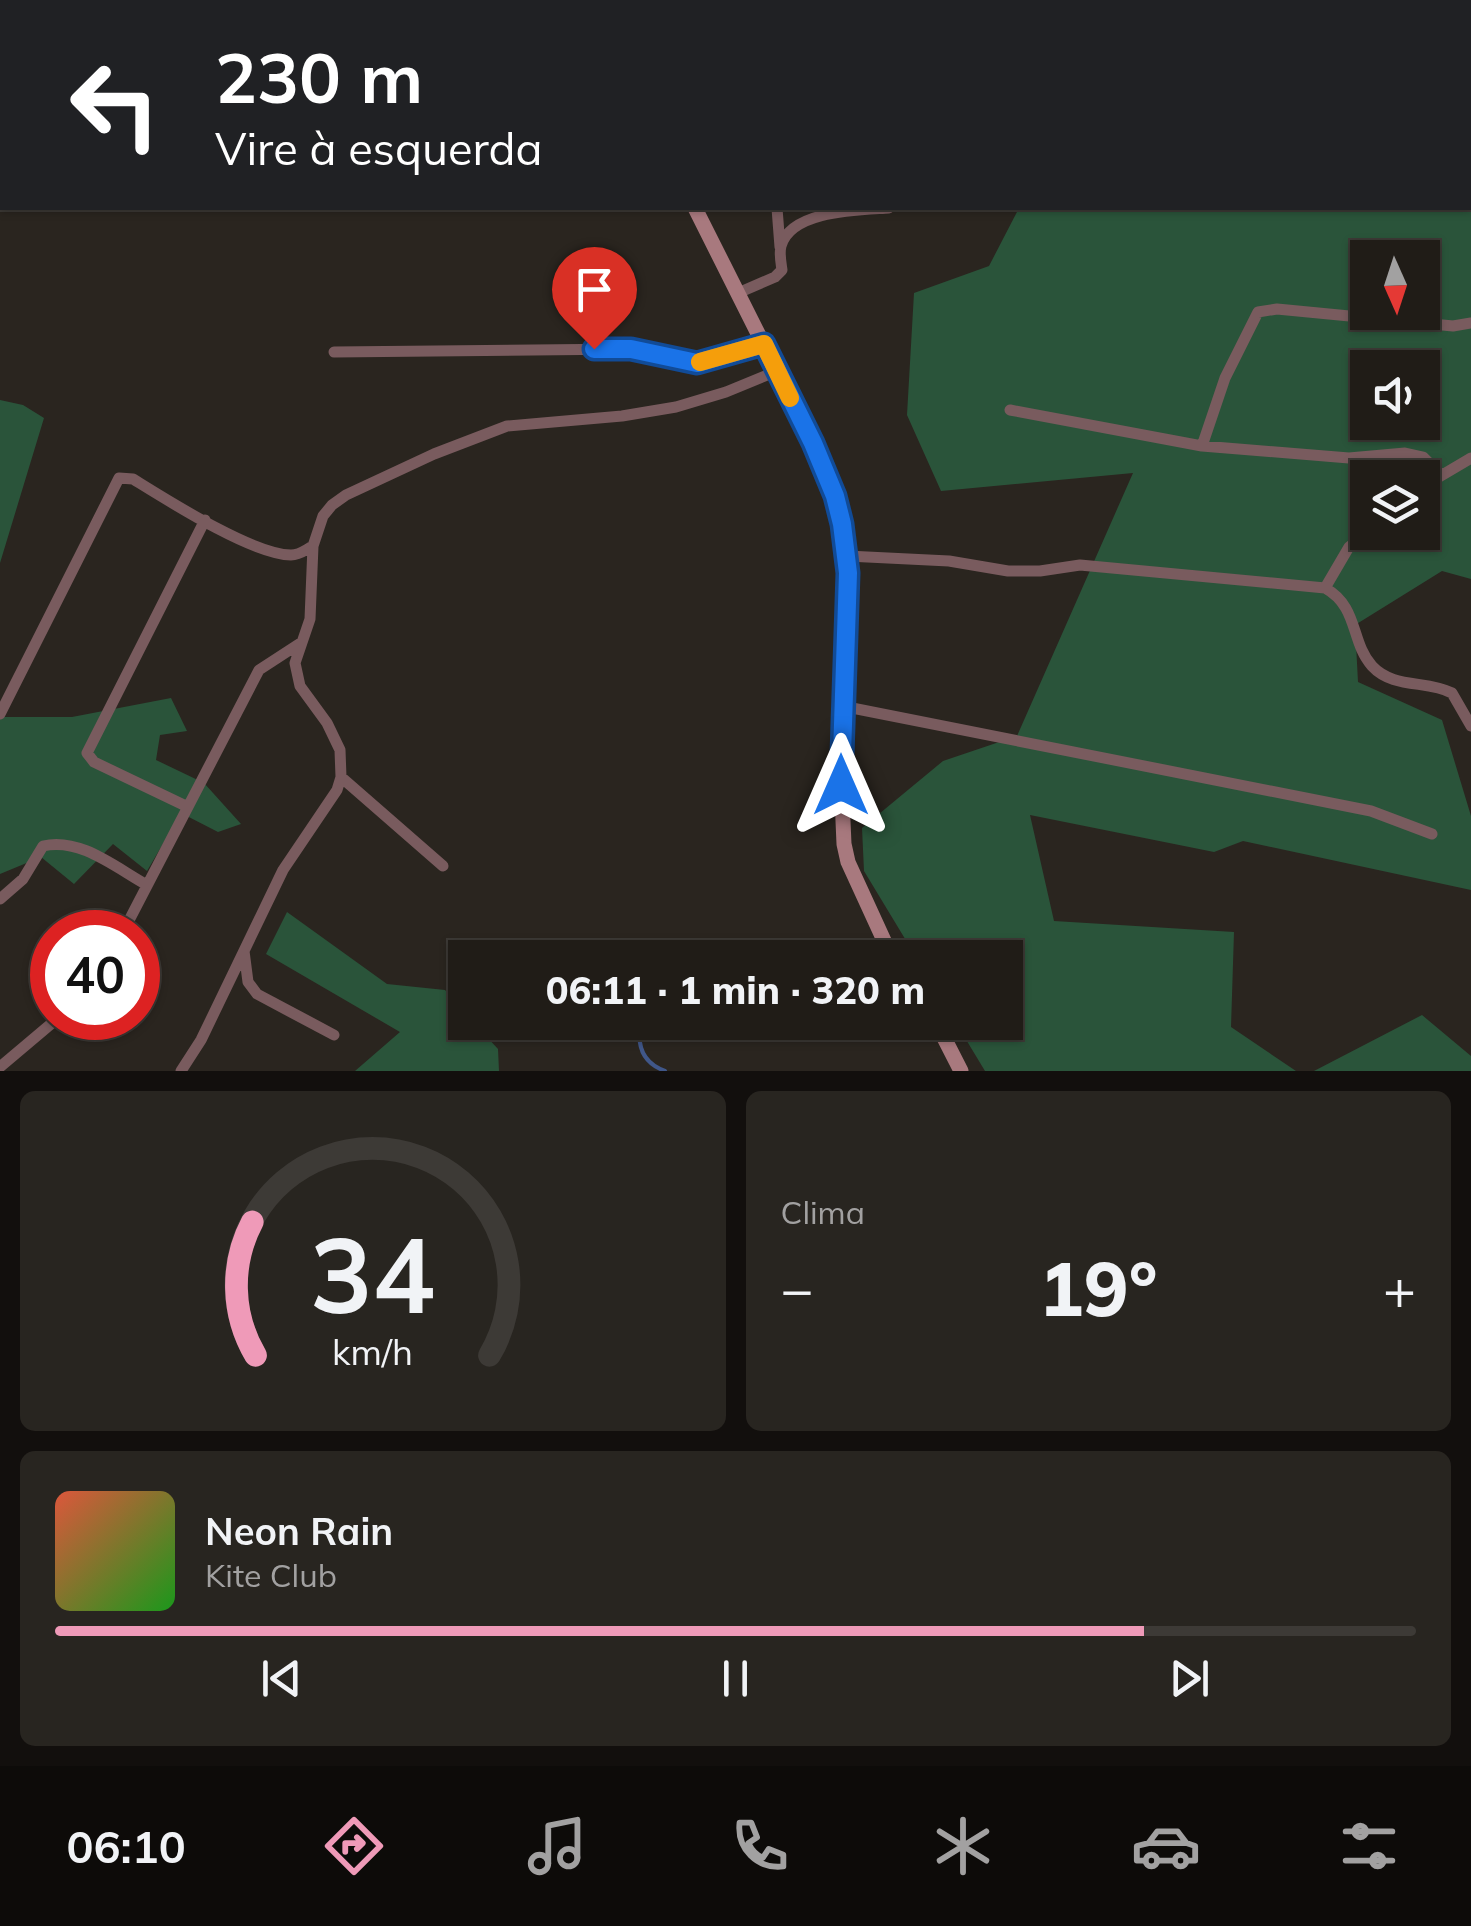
<!DOCTYPE html>
<html lang="pt">
<head>
<meta charset="utf-8">
<style>
	:root { --surface:#201c17; --page:#282520; --text:#f1f3f6; --muted:#a2a1a1; --line:#3d3a36; --accent:#ef9ab8 }
	body { margin:0; font-family:Mulish,sans-serif; background:var(--page); color:var(--text); height:100vh; display:flex; flex-direction:column; font-size:38px; white-space:nowrap }
	* { box-sizing:border-box; margin:0 }
	p { font-size:32px; color:var(--muted) }
	.icon { flex:none; width:55px; height:55px; fill:none; stroke:currentColor; stroke-width:2; stroke-linecap:round; stroke-linejoin:round }
	.map { position:relative; height:1071px; overflow:hidden }
	.sheet { display:flex; flex-direction:column; gap:20px; padding:20px; background:#120f0d; flex:1 }
	.sheet>* { flex:none }
	.guide { position:absolute; left:0px; top:0px; width:1472px; height:210px; box-shadow:0 2px 8px #0004,0 0 0 2px var(--line); background:#202124; color:#fff; overflow:hidden }
	.needle { width:65px; rotate:177deg }
	.controls { position:absolute; left:1350px; top:240px; display:grid; gap:20px }
	.controls a { display:grid; place-items:center; width:90px; height:90px; border-radius:0px; background:var(--surface); box-shadow:0 2px 8px #0004,0 0 0 2px var(--line); font-size:50px }
	.speed { position:absolute; left:30px; top:910px; display:flex; gap:20px; font-size:50px; font-weight:700; text-align:center }
	.speed>* { display:grid; place-content:center; width:130px; height:130px; border-radius:50%; background:var(--surface); box-shadow:0 2px 8px #0004,0 0 0 2px var(--line); line-height:1 }
	.speed .limit { border:15px solid #d22; background:#fff; color:#111 }
	.pin { position:absolute; display:grid; place-items:center; width:85px; height:85px; color:#fff; margin:-102px -42px; border-radius:50% 50% 50% 0; rotate:-45deg; box-shadow:0 0 10px #0007 }
	.pin .icon { rotate:45deg }
	.me { position:absolute; width:110px; margin:-55px; rotate:0deg; stroke-linejoin:round; filter:drop-shadow(0 0 8px #0008) }
	.turn { display:flex; align-items:center; gap:35px; height:210px; padding:0 50px; font-size:45px }
	.turn .icon { width:130px; height:130px; stroke-width:2.5 }
	.turn b { display:block; font-size:70px; line-height:85px }
	.big { font-size:75px; font-weight:800; line-height:1.1 }
	.sheet .widget { flex:1; display:flex; flex-direction:column; justify-content:center; gap:15px; min-width:0; padding:0 35px; border-radius:15px; background:var(--page) }
	.sheet .dial { align-items:center; gap:0 }
	.dial svg { height:260px; overflow:visible; fill:none; stroke:var(--line); stroke-width:7; stroke-linecap:round; text-anchor:middle }
	.dial text { fill:var(--text); stroke:none }
	.song { display:flex; align-items:center; gap:30px }
	.cover { width:120px; height:120px; border-radius:15px; background:linear-gradient(135deg,hsl(10 70% 55%),hsl(120 70% 35%)) }
	.played { height:10px; border-radius:5px; background:linear-gradient(90deg,var(--accent) 80%,var(--line) 80%) }
	.keys { display:flex; justify-content:space-around; direction:ltr }
	.heat { display:flex; justify-content:space-between; align-items:center; font-size:55px; direction:ltr }
	.sheet .tiles { flex:1; display:grid; gap:20px; grid-template-columns:1fr 1fr }
	.widget:last-child { grid-column:span 2 }
	.trip { position:absolute; left:448px; top:940px; width:575px; height:100px; border-radius:0px; background:var(--surface); box-shadow:0 2px 8px #0004,0 0 0 2px var(--line); font-weight:800; line-height:100px; text-align:center }
	.menu { display:flex; height:160px; justify-content:space-around; align-items:center; background:#0d0b09; color:var(--muted) }
	.menu .icon { width:70px; height:70px }
	.menu .selected { color:var(--accent) }
	.menu b { font-size:45px; color:var(--text) }
	.map>svg:first-child { display:block }
	.green { fill:#2a543a; fill-rule:evenodd }
	.lines { fill:none; stroke-linecap:round; stroke-linejoin:round }
	.stream { stroke:#405789; stroke-width:4 }
	.path { stroke:#635e59; stroke-width:2.5; stroke-dasharray:5 5; stroke-linecap:butt }
	.street { stroke:#795b5e; stroke-width:11 }
	.secondary { stroke:#a8797e; stroke-width:15 }
	.route-casing { stroke:#114b97; stroke-width:25 }
	.route { stroke:#1a73e8; stroke-width:18 }
	.slow { stroke:#f59e0b; stroke-width:18 }
</style>
</head>
<body>
<div class="map">
<svg width="1471" height="1071" viewBox="0 0 1471 1071">
	<rect width="100%" height="100%" fill="#2a251f"/>
	<path class="green" d="M1471 156V579L1442 571 1355 625 1358 682 1442 720 1471 816V890L1243 841 1214 852 1030 815 1054 921 1234 932 1231 1027 1296 1071H985L956 1023 1005 1022V958L916 957 864 871 862 828 943 761 1017 736 1133 473 941 491 907 415 914 293 989 266 1019 208H1470ZM1368 258H1422V312H1368ZM1368 368H1422V422H1368ZM1368 478H1422V532H1368Z
		M0 400 23 405 44 418 0 563Z
		M171 698 187 731 160 735 156 760 204 783 241 824 218 832 181 813 147 871 113 844 74 884 41 857 0 874V717H72Z
		M287 912 387 984 445 990 465 1012V1022L474 1023 498 1049 499 1071H355L400 1032 266 954Z
		M1422 1015 1471 1056V1071H1314Z"/>
	<g class="lines">
		<path class="stream" d="M641 1022C636 1046 643 1063 665 1071"/>
		<path class="path" d="M95 2V0
			M0 18 2 21"/>
		<path class="street" d="M623 0 633 2
			M1264 0 1275 2
			M923 2 924 0
			M971 2 990 0
			M1448 2 1449 0
			M1470 51H1471
			M777 208 780 247
			M738 293 775 277 782 270C781 263 779 253 781 246 791 210 859 210 889 208
			M334 352 631 349 697 363 763 344
			M1010 410 1202 446 1349 458 1405 453 1423 457 1440 474
			M1202 446 1225 378 1258 312 1277 309 1453 326 1471 323
			M1422 487 1471 458
			M847 556 949 561 1008 571H1040L1080 565 1325 588C1359 607 1350 641 1372 666 1393 689 1427 680 1452 693L1471 726
			M1325 588 1349 547 1368 532
			M842 706 1371 811 1432 834
			M0 714 119 478 133 479C167 500 253 555 291 555 300 555 305 550 313 546
			M341 777 443 866
			M188 807 94 762 87 753 205 520
			M0 899 23 879 43 846C80 837 116 868 147 885
			M123 932 259 670 302 642
			M244 951 248 982 257 994 334 1035
			M0 1067 58 1018
			M181 1071 201 1040 283 870 337 790 341 777 340 750 327 723 300 686 295 663 310 619 313 546 323 516 332 505 346 495 434 454 507 426 622 416 676 407 726 392 777 371"/>
		<path class="secondary" d="M599 0 600 2
			M695 208 813 443 835 496 845 541 848 573 840 752 844 844 848 862 892 958
			M936 1022 961 1071"/>
	</g>
	<g class="lines">
		<g class="route-casing">
			<path id="route" d="M594 349H631L697 363 764 344 813 443 835 496 842 524 848 573 841 785"/>
		</g>
		<use href="#route" class="route"/>
		<path class="slow" d="M700 362 764 344 790 398"/>
	</g>
</svg>
<div class="controls">
<a><svg class="needle" viewBox="-14 -14 28 28"><path d="M0-13l5 13h-10z" fill="#e53935"/><path d="M0 13l5-13h-10z" fill="#a2a1a1"/></svg></a>
<a><svg class="icon" aria-label="sound" viewBox="0 0 24 24"><path d="M4 9h4l5-4v14l-5-4H4zM17 9q2 3 0 6"/></svg></a>
<a><svg class="icon" aria-label="layers" viewBox="0 0 24 24"><path d="M12 4l9 5-9 5-9-5zM3 14l9 5 9-5"/></svg></a>
</div>
<div class="speed"><div class="limit">40</div></div>
<div class="pin" style="left:594px;top:349px;background:#d93025"><svg class="icon" aria-label="arrive" viewBox="0 0 24 24"><path d="M6 21V4h12l-3 4 3 4H6"/></svg></div>
<svg class="me" style="left:841px;top:785px" viewBox="-20 -20 40 40"><path d="M0-17L14 15 0 8-14 15z" fill="#1a73e8" stroke="#fff" stroke-width="4"/></svg>
<div class="trip">06:11 · 1 min · 320 m</div>
<div class="guide">
<div class="turn"><svg class="icon" aria-label="left" viewBox="0 0 24 24"><path d="M17 20v-9H6M10 6l-5 5 5 5"/></svg><div><b>230 m</b>Vire à esquerda</div></div>
</div>
</div>
<section class="sheet">
<div class="tiles">
<div class="widget dial"><svg viewBox="0 0 100 80">
<path d="M14 69A42 42 0 1 1 86 69"/>
<path d="M14 69A42 42 0 0 1 13 28" stroke="#ef9ab8"/>
<text x="50" y="56" font-size="32" font-weight="700">34</text>
<text x="50" y="72" font-size="11">km/h</text>
</svg></div>
<div class="widget"><p>Clima</p>
<div class="heat"><a>−</a><b class="big">19°</b><a>+</a></div>
</div>
<div class="widget">
<div class="song"><i class="cover"></i><div><b>Neon Rain</b><p>Kite Club</p></div></div>
<div class="played"></div>
<div class="keys"><svg class="icon" aria-label="previous" viewBox="0 0 24 24"><path d="M18 5L8 12l10 7zM5 5v14"/></svg><svg class="icon" aria-label="pause" viewBox="0 0 24 24"><path d="M8 5v14M16 5v14"/></svg><svg class="icon" aria-label="next" viewBox="0 0 24 24"><path d="M6 5l10 7-10 7zM19 5v14"/></svg></div>
</div>
</div>
</section>
<nav class="menu">
<b>06:10</b>
<svg class="icon selected" aria-label="directions" viewBox="0 0 24 24"><path d="M12 3l9 9-9 9-9-9zM9 14v-3h6M13 9l2 2-2 2"/></svg>
<svg class="icon" aria-label="music" viewBox="0 0 24 24"><path d="M9 18V5l10-2v13"/><circle cx="6" cy="18" r="3"/><circle cx="16" cy="16" r="3"/></svg>
<svg class="icon" aria-label="phone" viewBox="0 0 24 24"><path d="M5 4h4l2 5-3 2q2 4 5 5l2-3 5 2v4C11 20 4 13 5 4z"/></svg>
<svg class="icon" aria-label="climate" viewBox="0 0 24 24"><path d="M12 3v18M4 7l16 10M4 17L20 7"/></svg>
<svg class="icon" aria-label="car" viewBox="0 0 24 24"><path d="M5 17H2v-5l4-1 3-4h7l3 4 3 1v5h-3M9 17h6M6 11h13"/><circle cx="7" cy="17" r="2"/><circle cx="17" cy="17" r="2"/></svg>
<svg class="icon" aria-label="filters" viewBox="0 0 24 24"><path d="M4 7h16M4 17h16"/><circle cx="9" cy="7" r="2"/><circle cx="15" cy="17" r="2"/></svg>
</nav>
</body>
</html>
